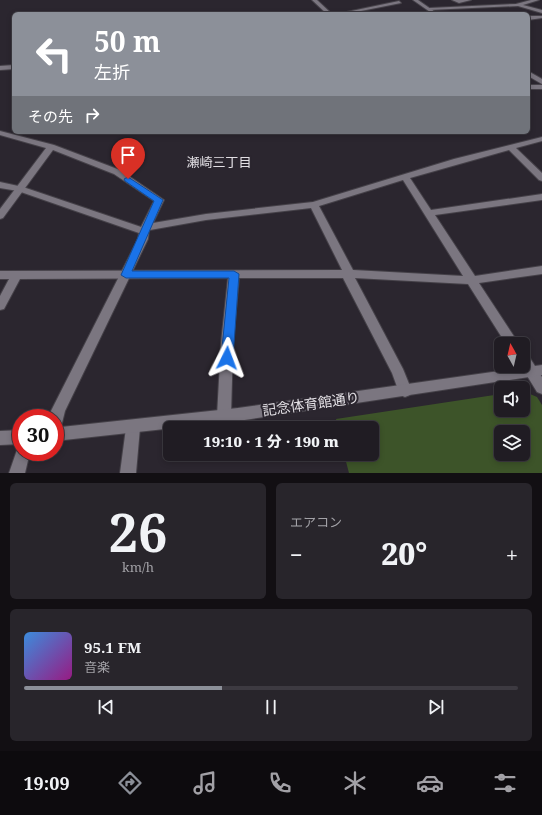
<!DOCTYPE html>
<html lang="ja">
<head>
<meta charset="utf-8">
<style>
	:root { --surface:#201c23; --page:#28252b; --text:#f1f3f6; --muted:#a2a1a6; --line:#3d3a41; --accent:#8c9099 }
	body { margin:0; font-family:"Noto Serif","Noto Sans JP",serif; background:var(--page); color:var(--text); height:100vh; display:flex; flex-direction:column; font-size:15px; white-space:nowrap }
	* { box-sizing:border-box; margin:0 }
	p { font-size:13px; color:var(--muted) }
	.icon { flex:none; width:22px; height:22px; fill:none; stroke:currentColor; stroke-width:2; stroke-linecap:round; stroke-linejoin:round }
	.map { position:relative; height:473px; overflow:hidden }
	.side { display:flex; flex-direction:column; gap:10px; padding:10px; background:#120f13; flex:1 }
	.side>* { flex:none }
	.guide { position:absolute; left:12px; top:12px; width:518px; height:122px; border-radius:6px; box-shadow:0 2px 6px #0003,0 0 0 1px var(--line); background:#8c9099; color:#fff; overflow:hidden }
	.needle { width:26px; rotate:352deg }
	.buttons { position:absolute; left:494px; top:337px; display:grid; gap:8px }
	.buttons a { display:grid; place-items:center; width:36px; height:36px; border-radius:6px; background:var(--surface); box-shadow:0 2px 6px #0003,0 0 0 1px var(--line); font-size:20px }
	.speed { position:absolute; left:12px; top:409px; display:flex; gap:8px; font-size:20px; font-weight:700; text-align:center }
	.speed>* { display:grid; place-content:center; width:52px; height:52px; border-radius:50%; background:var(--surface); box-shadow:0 2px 6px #0003,0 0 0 1px var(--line); line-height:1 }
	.speed .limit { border:6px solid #d22; background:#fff; color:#111 }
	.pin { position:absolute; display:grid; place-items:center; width:34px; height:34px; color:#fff; margin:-41px -17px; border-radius:50% 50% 50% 0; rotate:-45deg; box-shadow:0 0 4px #0007 }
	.pin .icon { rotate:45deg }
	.me { position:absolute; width:44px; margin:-22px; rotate:3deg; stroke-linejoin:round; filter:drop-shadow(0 0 3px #0008) }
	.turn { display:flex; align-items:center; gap:14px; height:84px; padding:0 16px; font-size:18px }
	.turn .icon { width:52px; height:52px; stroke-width:2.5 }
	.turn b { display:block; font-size:28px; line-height:34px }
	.then { display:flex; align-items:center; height:38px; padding:0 16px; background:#0003; gap:8px; font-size:15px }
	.big { font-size:30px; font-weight:800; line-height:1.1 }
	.side .widget { flex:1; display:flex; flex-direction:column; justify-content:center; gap:6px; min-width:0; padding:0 14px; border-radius:6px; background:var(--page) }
	.side .dial { align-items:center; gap:0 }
	.dial b { font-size:52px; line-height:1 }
	.song { display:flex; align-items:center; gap:12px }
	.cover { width:48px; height:48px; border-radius:6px; background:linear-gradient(135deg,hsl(210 70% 55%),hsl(310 70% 35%)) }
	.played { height:4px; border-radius:2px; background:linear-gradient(90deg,var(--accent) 40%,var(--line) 40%) }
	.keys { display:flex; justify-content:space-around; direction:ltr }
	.heat { display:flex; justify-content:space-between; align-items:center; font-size:22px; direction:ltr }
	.side .tiles { flex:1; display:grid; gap:10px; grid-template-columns:1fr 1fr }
	.widget:last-child { grid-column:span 2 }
	.trip { position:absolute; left:163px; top:421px; width:216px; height:40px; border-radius:6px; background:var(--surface); box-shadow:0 2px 6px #0003,0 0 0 1px var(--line); font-weight:800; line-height:40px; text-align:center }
	.tab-bar { display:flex; height:64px; justify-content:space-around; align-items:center; background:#0d0b0e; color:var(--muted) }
	.tab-bar .icon { width:28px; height:28px }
	.tab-bar .active { color:var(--accent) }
	.tab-bar b { font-size:18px; color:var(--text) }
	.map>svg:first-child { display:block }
	.green { fill:#3d5429; fill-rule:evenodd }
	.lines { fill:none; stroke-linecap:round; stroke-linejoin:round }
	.minor-casing { stroke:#454148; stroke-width:2 }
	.tertiary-casing { stroke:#454148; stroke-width:2 }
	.minor { fill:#7b7680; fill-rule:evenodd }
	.tertiary { fill:#7b7680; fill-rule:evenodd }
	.route { fill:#1a73e8; stroke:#114b97 }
	.labels { text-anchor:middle; stroke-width:4; stroke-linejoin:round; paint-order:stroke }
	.neighbourhood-label { font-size:13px; fill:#e2dfe4; stroke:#2b262f }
	.near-street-label { font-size:14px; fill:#e2dfe4; stroke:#2b262f }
</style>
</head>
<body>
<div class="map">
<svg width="542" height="473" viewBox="0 0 542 473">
	<rect width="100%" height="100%" fill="#2b262f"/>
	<path class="green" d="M523 391 537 397 542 405V473H349L344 454H372V428H338L336 419 501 394V410H523ZM501 432H523V454H501Z"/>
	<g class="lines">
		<g class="minor-casing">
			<path id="minor" d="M312 0H317L332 14H327Z
				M452 0H471L459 3Z
				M531 0H539L523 5 542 10V13L518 6 429 10 427 9 429 8 516 4Z
				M399 1 401 3 346 14H337Z
				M435 11 433 13 415 14 417 13Z
				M528 16H542V18L528 20Z
				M0 131 54 145 120 170 164 200 153 223 206 214 313 202 454 159 542 137V141L516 148 542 173V181L539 180 509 150 410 178 431 210 542 194V200L435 215 475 276 542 266V274L479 283 519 344H506L468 284 355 278 403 369 412 391 410 395 405 397 400 395 392 373 343 278H239L233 343 231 416 229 421 224 422 219 421 217 416 221 343 228 278 20 279 4 309 0 310V296L9 279H0V271L342 270 311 208 206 220 150 230 147 233 144 234 139 231 154 201 114 174 53 150 3 218 0 219V209L46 148 0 135ZM403 180 463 276 353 270 319 206Z
				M523 354 528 355 542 377V394L537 392 521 366H523Z
				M133 421 138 423 140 428 136 473H120L126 428 128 423Z
				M21 446V452H30L25 473H9L18 447Z"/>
		</g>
		<g class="tertiary-casing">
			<path id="tertiary" d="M413 0H418L438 14H433Z
				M14 65V69L0 70V66Z
				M528 71 542 79V84L528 76Z
				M528 85H542V89H528Z
				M0 182 23 187 147 229 149 231 148 239 65 411 61 427 238 408 542 365V375L238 421 55 441V418H49L51 411 138 239 139 233 18 191 0 188Z
				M21 430V444L0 445V431Z"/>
		</g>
		<use href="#minor" class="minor"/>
		<use href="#tertiary" class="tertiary"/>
	</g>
	<path class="route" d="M128 177 163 200 132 271H234L239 274 233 358 231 362 227 363 223 362 221 358 229 278H126L121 275 154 201 125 181 124 179Z"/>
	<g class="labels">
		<g class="neighbourhood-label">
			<text x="219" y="167">瀬崎三丁目</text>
		</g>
		<g class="near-street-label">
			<text transform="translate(311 404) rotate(-8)" y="5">記念体育館通り</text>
		</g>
	</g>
</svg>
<div class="buttons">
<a><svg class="needle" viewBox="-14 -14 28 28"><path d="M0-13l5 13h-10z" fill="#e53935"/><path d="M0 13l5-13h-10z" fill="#a2a1a6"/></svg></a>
<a><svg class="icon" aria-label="sound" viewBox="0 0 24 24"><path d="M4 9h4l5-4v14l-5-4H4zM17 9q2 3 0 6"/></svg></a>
<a><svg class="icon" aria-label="layers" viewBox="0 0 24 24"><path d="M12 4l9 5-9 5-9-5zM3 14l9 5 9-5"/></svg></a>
</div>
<div class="speed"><div class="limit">30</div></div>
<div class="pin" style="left:128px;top:179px;background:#d93025"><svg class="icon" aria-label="arrive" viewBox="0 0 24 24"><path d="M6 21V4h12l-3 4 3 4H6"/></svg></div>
<svg class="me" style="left:227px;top:358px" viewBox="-20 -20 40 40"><path d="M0-17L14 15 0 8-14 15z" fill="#1a73e8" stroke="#fff" stroke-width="4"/></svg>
<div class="trip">19:10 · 1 分 · 190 m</div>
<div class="guide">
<div class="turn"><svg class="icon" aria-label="left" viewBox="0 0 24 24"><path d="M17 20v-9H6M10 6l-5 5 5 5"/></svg><div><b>50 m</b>左折</div></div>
<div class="then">その先<svg class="icon" aria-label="right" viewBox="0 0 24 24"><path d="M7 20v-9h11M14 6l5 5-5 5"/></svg></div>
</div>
</div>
<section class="side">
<div class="tiles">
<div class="widget dial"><b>26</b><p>km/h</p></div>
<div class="widget"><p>エアコン</p>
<div class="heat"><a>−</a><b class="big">20°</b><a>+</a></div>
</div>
<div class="widget">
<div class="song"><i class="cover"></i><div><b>95.1 FM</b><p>音楽</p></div></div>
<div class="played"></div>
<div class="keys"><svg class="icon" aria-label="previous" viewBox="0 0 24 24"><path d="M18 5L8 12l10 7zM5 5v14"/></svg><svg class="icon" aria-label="pause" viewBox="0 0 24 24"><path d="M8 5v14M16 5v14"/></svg><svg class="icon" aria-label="next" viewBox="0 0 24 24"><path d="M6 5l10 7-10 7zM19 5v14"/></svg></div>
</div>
</div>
</section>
<nav class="tab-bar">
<b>19:09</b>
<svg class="icon active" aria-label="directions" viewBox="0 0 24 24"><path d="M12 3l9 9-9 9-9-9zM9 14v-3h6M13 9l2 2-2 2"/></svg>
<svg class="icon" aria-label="music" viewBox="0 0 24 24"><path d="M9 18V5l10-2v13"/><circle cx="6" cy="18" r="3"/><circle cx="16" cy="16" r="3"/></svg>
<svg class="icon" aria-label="phone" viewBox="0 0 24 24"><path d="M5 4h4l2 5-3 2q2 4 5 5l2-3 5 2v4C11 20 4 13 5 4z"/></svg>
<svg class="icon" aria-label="climate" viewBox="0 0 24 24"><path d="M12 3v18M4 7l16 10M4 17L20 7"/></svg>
<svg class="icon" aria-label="car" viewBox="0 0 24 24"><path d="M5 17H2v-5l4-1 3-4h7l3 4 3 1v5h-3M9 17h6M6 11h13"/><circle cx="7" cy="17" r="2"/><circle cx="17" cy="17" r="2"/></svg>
<svg class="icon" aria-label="filters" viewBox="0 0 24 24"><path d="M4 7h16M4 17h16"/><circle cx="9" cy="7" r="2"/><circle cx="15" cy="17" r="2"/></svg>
</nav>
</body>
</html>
